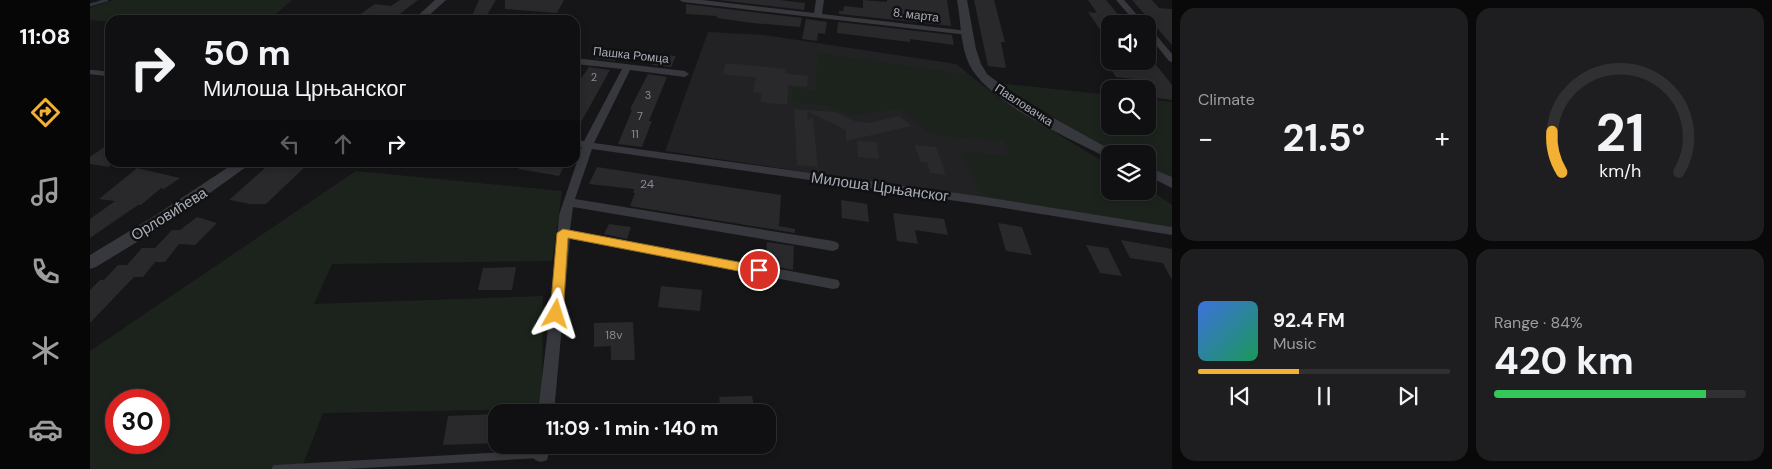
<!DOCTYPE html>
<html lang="en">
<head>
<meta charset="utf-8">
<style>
	:root { --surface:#101012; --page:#1e1e20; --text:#f1f3f6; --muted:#9c9d9f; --line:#303032; --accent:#f2b134 }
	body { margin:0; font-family:"DM Sans",sans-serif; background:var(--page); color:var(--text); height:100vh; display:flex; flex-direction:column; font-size:19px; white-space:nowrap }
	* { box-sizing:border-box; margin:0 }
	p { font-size:16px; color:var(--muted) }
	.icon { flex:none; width:28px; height:28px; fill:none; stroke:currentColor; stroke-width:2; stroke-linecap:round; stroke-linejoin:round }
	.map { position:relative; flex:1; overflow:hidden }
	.drawer { display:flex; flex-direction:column; gap:8px; padding:8px; background:#09090a; width:600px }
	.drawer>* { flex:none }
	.banner { position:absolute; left:15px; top:15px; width:475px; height:152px; border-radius:15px; box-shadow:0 2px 8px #0003,0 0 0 1px var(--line); background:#101012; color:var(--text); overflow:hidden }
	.fabs { position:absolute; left:1011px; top:15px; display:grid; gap:10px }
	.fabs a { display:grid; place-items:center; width:55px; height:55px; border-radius:10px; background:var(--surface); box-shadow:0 2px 8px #0003,0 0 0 1px var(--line); font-size:25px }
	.speed { position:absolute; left:15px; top:389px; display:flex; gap:10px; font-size:25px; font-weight:700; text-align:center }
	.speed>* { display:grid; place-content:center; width:65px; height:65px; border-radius:50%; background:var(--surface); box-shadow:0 2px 8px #0003,0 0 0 1px var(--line); line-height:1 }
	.speed .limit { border:8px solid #d22; background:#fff; color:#111 }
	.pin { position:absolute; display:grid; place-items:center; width:42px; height:42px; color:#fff; margin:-21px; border:2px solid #fff; border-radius:50%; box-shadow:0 1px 5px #0007 }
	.me { position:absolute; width:55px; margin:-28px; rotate:6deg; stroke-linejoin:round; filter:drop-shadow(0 0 4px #0008) }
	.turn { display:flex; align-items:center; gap:18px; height:105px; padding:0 15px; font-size:22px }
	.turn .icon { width:65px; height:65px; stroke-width:2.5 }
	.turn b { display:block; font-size:35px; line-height:42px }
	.lanes { display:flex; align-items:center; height:48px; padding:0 15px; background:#0003; justify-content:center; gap:25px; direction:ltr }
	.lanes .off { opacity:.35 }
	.big { font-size:38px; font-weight:700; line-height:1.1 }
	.drawer .widget { flex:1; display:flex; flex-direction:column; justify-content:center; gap:8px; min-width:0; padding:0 18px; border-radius:15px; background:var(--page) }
	.drawer .dial { align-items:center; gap:0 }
	.dial svg { height:130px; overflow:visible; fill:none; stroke:var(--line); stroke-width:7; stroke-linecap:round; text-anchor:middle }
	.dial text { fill:var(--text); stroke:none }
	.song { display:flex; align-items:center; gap:15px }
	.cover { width:60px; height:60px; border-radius:8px; background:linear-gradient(135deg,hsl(220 70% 55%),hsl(150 70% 35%)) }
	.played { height:5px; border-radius:2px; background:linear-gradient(90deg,var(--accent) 40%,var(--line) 40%) }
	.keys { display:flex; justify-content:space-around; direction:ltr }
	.heat { display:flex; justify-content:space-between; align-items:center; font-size:28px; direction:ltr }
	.charge { height:8px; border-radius:4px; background:linear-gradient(90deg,#34c759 84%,var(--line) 0) }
	.drawer .tiles { flex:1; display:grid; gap:8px; grid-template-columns:repeat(2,1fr) }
	.trip { position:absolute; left:398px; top:404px; width:288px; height:50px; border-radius:15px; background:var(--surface); box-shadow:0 2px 8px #0003,0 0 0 1px var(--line); font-weight:700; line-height:50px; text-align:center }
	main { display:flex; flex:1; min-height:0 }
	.dock { display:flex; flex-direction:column; width:90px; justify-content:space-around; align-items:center; background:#060607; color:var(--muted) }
	.dock .icon { width:35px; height:35px }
	.dock .current { color:var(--accent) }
	.dock b { font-size:22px; color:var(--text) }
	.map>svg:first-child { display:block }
	.built { fill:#222225 }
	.green { fill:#1c231d; fill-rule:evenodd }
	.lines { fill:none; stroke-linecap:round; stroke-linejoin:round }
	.stream { stroke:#2c353c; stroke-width:3 }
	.building { fill:#29292c }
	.service-far1 { stroke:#37383d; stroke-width:4.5 }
	.service { stroke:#37383d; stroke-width:8 }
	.minor { fill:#37383d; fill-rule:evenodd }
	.tertiary { fill:#37383d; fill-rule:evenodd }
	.route { fill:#f2b134; stroke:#9d7322 }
	.labels { text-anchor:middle; stroke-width:5; stroke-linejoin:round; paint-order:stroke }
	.far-number-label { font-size:11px; fill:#888b94 }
	.far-street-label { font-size:12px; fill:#a8adb8; stroke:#111113 }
	.number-label { font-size:12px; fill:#888b94 }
	.street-label { font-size:15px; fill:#a8adb8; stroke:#111113 }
</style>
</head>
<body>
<main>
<nav class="dock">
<b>11:08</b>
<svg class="icon current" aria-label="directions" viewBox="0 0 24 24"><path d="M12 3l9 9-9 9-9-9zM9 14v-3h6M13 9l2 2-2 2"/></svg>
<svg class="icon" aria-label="music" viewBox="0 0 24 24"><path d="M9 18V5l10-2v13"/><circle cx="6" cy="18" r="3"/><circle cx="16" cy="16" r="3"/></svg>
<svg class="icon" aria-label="phone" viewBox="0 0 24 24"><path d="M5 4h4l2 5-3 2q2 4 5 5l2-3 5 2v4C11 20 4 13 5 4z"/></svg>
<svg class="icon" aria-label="climate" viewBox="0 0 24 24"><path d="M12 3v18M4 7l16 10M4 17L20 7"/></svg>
<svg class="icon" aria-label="car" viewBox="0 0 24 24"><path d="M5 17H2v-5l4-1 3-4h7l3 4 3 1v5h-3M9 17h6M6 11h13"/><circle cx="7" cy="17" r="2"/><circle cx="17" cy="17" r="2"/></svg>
</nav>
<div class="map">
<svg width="1082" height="469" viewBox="0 0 1082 469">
	<rect width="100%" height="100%" fill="#161618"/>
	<path class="built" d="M618 32 674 35 866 64 910 99 1020 166V191H1058V189L1082 205V227L575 151Z"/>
	<path class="green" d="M24 0H202L179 20H20V22L0 20V8Z
		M728 53 879 75 910 99 1020 166V191H1058V189L1082 205V227L894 198 871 151 921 156 913 141 842 135 809 109 761 115 735 105 701 102 703 88 726 91Z
		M907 83 1020 95V126H1058V99L1082 102V180L1058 168V154H1028L1010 145Z
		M266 171 472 191 462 261 242 264 224 304 453 296 452 409 233 413 211 469H0V351ZM26 400H69V442H26Z"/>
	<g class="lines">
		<path class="stream" d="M0 5 17 0"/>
	</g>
	<path class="building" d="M310 0H328L302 20H262L285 4 301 6Z
		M389 0H406L394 20H380Z
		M415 0H474L467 13 415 9Z
		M628 0H689L715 3 714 10Z
		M773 0 797 2V0H857L861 26 749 14V11H753L754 6 773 8Z
		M884 0H904L915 42H911L916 68 898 66Z
		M998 0H1016L1036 24 1020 22V44L998 12 1007 13Z
		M1042 0H1062L1069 8 1082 9V45Z
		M596 4 712 18 710 27 662 23 627 18V16L596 14Z
		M716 19 737 22 735 34 728 33 727 41 712 39Z
		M748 22 862 35 864 45 820 39V42L747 33Z
		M511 48 531 51 525 61 504 58Z
		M568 54 586 56 581 67 562 65Z
		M1015 60 1063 61 1082 85V100L1067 98 1054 80 1026 77Z
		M636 63 696 69 695 73 718 76 717 87 699 85 697 105 670 102 672 93 663 92 666 78 633 74Z
		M499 67 520 70 485 133V87Z
		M558 74 577 77 559 121H562L552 147 528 144 542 110 540 109Z
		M704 109 745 112 765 121 778 123 809 116 822 126 756 141V130L717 111 718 120 723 117 728 167 707 165Z
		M767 141 787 142 789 159 768 157Z
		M20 143V167L0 164V157Z
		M824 145 846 147 856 175 840 173 837 162H831Z
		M175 162H220L176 204H160L139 200 175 168Z
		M429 162H476L469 176 429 169Z
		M507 167 691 195 689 226 705 229V233L540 206 545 193H543L544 189 499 184Z
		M47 168 90 178 74 189 71 188 51 205H48L0 238V219L25 201 9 199Z
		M751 200 777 204 779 222 752 218Z
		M803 213 854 219 858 235 825 230 828 244 807 241Z
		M107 217 127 223 105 245 89 244 75 262H65L53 277H44L0 323V290L10 280H14L28 265H37L52 248H65L82 230H90Z
		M908 223 932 227 942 255 916 251Z
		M519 224 541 227 537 239 514 234Z
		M1031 240 1082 249V280L1073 263 1040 258Z
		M677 242 704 246 703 270 675 264Z
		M996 245 1018 248 1032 276 1010 273Z
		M426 267 422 290H388L393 268Z
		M571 286 612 290 610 311 568 307Z
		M543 322 545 360H521V346L504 347V323Z
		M662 396 665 412H631L629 397Z
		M406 414V443L353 445 358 416Z"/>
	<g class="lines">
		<path class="service-far1" d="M0 72 20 74"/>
		<path class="service" d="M186 469 450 454"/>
		<path class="minor" d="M589 0H612L724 13 726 0H734L732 14 878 31 882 33 878 35 593 2Z
			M1026 0H1034L1055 24H1047Z
			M1058 29H1061L1082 54V62L1079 61 1058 35Z
			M485 58 595 71 599 74 595 77 540 70 504 143 895 197 1082 227V235L895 205 502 149 485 199 743 241 748 243 749 246 748 249 743 251 483 207 480 230 743 279 748 280 750 284 748 288 743 289 480 239 464 412H448L462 295 469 215 492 147 485 146V140L494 141 532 69 485 64Z
			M443 445H461L457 460 451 462 445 460 442 454Z"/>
		<path class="tertiary" d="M345 0H356L334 20H323Z
			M867 0H877L886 49 891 64 897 74 930 99 1028 154H1020V158L1016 157C978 138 898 103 879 64 870 45 871 20 867 0Z
			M146 162H163L78 223 6 267 0 269V255L66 215Z
			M1058 167 1082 177V188L1058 176Z"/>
	</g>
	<path class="route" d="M473 229 669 266 675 270 669 275 478 238 473 314 471 318 466 320 462 318 460 314 467 233Z"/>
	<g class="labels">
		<g class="far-number-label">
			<text x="504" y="81">2</text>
			<text x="558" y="99">3</text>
			<text x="550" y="120">7</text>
		</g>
		<g class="far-street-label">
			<text transform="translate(826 15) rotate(7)" y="4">8. марта</text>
			<text transform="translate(541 55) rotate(6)" y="4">Пашка Ромца</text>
			<text transform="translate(934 105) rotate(33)" y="4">Павловачка</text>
		</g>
		<g class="number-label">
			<text x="545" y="138">11</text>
			<text x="557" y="188">24</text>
			<text x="524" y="339">18v</text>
		</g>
		<g class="street-label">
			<text transform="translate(790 187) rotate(8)" y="5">Милоша Црњанског</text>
			<text transform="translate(79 214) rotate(-32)" y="5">Орловићева</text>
		</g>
	</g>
</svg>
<div class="fabs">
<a><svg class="icon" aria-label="sound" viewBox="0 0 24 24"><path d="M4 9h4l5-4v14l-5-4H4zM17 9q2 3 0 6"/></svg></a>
<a><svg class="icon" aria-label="search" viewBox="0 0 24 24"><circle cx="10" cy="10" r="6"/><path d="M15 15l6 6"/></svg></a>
<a><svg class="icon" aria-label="layers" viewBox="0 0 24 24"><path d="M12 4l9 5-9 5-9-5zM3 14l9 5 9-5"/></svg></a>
</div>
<div class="speed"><div class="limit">30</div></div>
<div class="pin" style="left:669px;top:270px;background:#d93025"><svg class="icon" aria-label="arrive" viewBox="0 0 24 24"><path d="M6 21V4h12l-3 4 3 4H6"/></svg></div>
<svg class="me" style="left:466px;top:314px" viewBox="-20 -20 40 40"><path d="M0-17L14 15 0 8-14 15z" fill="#f2b134" stroke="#fff" stroke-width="4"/></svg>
<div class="trip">11:09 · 1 min · 140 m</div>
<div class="banner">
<div class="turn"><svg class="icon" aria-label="right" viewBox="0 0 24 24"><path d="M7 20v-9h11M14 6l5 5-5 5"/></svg><div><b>50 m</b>Милоша Црњанског</div></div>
<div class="lanes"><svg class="icon off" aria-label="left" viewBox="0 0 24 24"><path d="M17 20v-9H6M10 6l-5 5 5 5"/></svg><svg class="icon off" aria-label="ahead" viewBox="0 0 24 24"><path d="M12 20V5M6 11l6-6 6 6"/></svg><svg class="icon" aria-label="right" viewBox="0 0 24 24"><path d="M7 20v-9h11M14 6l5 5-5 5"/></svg></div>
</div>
</div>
<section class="drawer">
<div class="tiles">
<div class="widget"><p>Climate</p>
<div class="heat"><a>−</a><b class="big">21.5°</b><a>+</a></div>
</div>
<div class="widget dial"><svg viewBox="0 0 100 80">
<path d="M14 69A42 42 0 1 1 86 69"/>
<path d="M14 69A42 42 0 0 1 8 44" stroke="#f2b134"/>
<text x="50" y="56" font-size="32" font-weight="700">21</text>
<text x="50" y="72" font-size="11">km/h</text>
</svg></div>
<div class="widget">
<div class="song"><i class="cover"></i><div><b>92.4 FM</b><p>Music</p></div></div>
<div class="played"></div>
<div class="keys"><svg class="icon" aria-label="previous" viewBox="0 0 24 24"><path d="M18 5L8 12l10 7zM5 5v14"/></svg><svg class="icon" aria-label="pause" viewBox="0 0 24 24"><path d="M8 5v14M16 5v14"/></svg><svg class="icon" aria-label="next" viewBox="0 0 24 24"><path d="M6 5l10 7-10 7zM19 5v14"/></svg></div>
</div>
<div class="widget"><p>Range · 84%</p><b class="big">420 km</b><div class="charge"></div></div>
</div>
</section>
</main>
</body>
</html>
